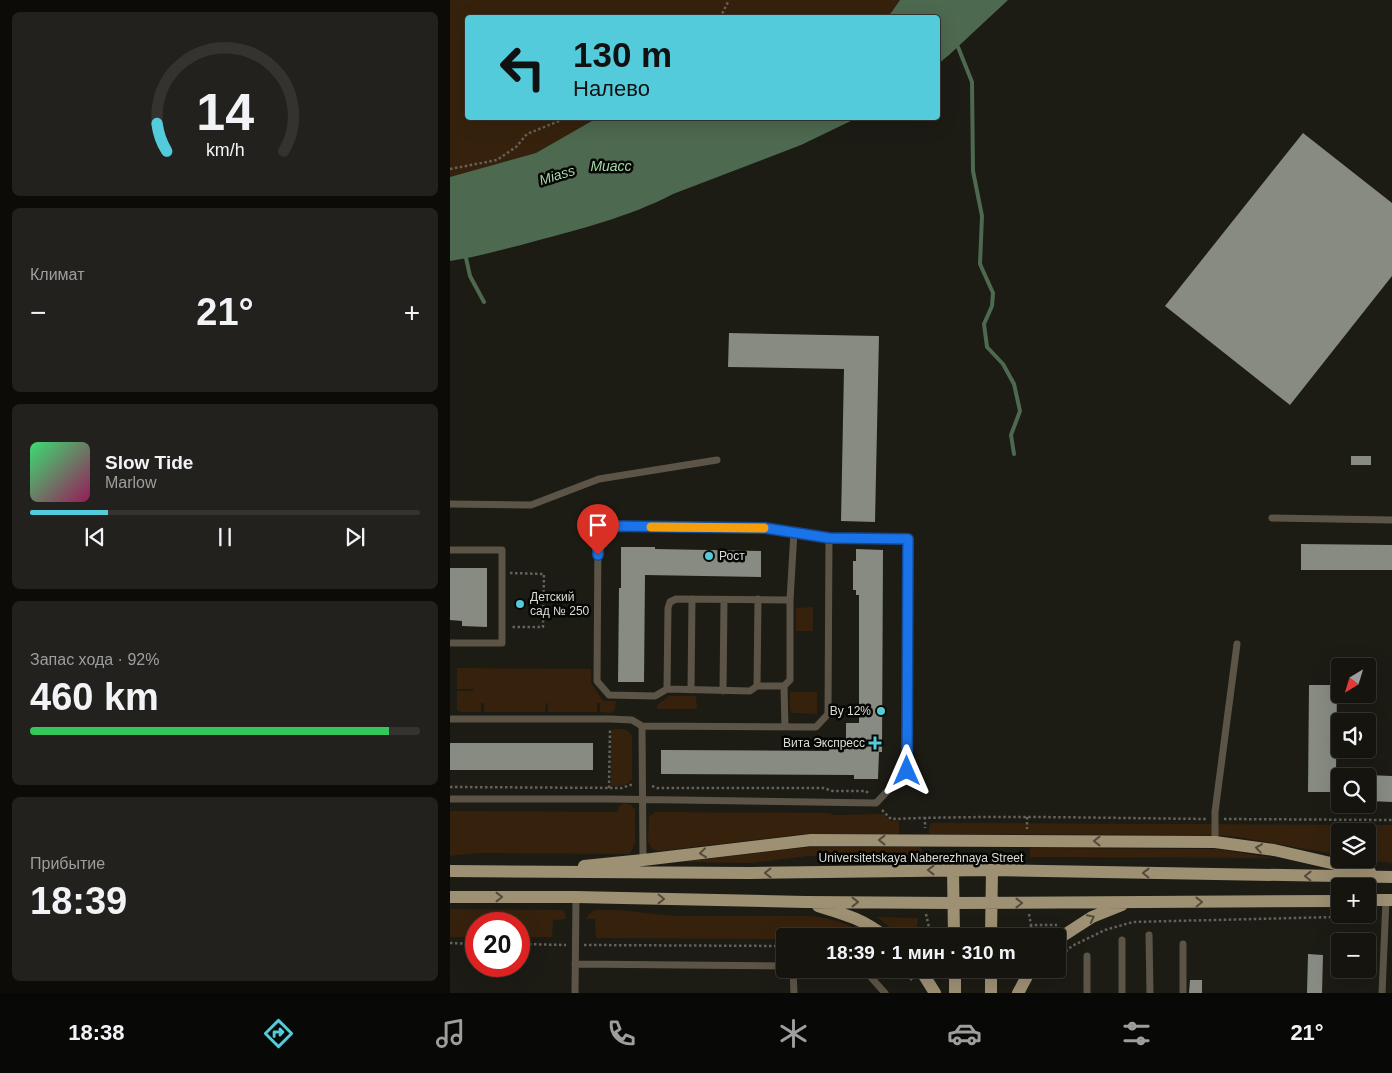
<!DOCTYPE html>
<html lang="ru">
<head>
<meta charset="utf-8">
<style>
	:root { --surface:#15140f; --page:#22211d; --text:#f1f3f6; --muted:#9d9e9e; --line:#34332f; --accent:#53cbdb }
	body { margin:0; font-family:Arial,sans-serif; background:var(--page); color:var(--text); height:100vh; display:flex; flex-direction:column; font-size:19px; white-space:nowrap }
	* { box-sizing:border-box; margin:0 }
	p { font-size:16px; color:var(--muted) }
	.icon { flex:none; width:28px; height:28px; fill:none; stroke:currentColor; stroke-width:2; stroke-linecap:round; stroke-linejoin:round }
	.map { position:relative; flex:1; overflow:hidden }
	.drawer { display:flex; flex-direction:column; gap:12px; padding:12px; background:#0c0b08; width:450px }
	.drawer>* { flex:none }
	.top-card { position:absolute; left:15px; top:15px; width:475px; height:105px; border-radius:5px; box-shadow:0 5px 20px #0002,0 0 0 1px var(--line); background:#53cbdb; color:#111; overflow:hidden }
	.needle { width:32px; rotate:218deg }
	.controls { position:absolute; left:881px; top:658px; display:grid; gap:10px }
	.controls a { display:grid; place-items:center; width:45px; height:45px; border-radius:5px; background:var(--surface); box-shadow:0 5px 20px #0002,0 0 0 1px var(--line); font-size:25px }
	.speed { position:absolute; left:15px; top:912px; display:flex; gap:10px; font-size:25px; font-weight:700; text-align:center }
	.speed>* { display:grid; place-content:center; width:65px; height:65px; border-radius:50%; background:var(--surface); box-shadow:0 5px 20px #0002,0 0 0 1px var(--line); line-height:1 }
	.speed .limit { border:8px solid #d22; background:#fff; color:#111 }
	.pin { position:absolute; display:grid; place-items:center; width:42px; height:42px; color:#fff; margin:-51px -21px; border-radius:50% 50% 50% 0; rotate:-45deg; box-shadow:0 0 5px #0007 }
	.pin .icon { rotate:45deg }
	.me { position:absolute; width:55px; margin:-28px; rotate:0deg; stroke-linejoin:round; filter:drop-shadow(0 0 4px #0008) }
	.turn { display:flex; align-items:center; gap:18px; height:105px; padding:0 25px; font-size:22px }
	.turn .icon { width:65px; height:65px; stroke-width:2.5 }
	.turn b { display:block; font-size:35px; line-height:42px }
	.big { font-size:38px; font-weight:700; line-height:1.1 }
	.drawer .card { flex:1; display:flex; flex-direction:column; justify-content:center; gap:8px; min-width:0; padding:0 18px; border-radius:8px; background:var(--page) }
	.drawer .dial { align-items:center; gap:0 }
	.dial svg { height:130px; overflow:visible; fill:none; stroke:var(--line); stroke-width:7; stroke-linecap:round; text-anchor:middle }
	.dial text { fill:var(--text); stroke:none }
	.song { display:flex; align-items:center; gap:15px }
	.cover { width:60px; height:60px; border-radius:8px; background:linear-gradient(135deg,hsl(140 70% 55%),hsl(330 70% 35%)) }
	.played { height:5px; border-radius:2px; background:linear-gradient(90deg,var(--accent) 20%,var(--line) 20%) }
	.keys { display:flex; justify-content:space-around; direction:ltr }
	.heat { display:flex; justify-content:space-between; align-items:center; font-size:28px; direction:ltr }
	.charge { height:8px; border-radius:4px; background:linear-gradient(90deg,#34c759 92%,var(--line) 0) }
	.trip { position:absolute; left:326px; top:928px; width:290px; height:50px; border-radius:5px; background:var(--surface); box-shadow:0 5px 20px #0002,0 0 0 1px var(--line); font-weight:700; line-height:50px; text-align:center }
	.tabs { display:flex; height:80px; justify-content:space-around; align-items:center; background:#080806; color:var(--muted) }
	.tabs .icon { width:35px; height:35px }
	.tabs .on { color:var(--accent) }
	.tabs b { font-size:22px; color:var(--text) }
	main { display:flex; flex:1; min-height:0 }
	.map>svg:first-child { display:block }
	.green { fill:#36220c }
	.water { fill:#4d694f }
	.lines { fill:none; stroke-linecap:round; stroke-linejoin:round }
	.stream { stroke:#4d694f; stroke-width:4 }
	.building { fill:#878b82 }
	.path { stroke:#63625c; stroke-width:2.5; stroke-dasharray:2.5 2.5; stroke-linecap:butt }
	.service { stroke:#5c5547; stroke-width:7 }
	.primary { stroke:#9e9073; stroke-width:12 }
	.oneway { stroke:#524b3c }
	.route-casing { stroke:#114b97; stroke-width:12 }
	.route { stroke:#1a73e8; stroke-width:9 }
	.slow { stroke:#f59e0b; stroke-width:9 }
	.poi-dot { fill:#53cbdb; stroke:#060604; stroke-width:2 }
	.labels { text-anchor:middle; stroke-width:5; stroke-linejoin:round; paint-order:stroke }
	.poi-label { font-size:12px; fill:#ddddd8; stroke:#060604; text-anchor:start }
	.street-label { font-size:12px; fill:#ddddd8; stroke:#060604 }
	.water-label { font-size:14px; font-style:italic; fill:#a7d9ab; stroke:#060604 }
</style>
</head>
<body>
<main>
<section class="drawer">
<div class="card dial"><svg viewBox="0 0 100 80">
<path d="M14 69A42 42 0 1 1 86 69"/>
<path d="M14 69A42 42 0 0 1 8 52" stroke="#53cbdb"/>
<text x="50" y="56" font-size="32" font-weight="700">14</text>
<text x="50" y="72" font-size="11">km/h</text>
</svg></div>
<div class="card"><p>Климат</p>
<div class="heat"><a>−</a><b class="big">21°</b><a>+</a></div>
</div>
<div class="card">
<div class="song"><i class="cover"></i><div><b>Slow Tide</b><p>Marlow</p></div></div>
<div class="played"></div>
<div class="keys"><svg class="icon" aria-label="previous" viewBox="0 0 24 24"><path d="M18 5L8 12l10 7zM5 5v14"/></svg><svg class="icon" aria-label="pause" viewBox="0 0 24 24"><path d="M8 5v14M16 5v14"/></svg><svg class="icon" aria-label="next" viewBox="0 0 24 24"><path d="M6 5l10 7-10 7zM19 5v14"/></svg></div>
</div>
<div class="card"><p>Запас хода · 92%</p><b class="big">460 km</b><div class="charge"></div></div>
<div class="card"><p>Прибытие</p><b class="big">18:39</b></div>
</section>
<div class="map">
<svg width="942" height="993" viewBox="0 0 942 993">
	<rect width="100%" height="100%" fill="#1c1b14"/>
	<path class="green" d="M0 0H450L441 13 434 18H18V118H147L86 153 0 177Z
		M363 607V631H346V608Z
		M7 668 141 669V683L153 701H166L165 709 161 713 150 712V703H147V712H98V703H96L95 712H34V703H31V712H11L7 710V691H23L24 689H7Z
		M340 692H367V714L343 713 340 710Z
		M219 696H246L247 709H207V705Z
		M164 729C172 729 178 728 182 736V779C177 786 171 786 163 786L161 785V732Z
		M175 803 181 805 185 810V843L180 854 27 853 0 856V811L167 812 170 805Z
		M205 812 379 813 384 815 433 814 441 821 449 820V834H355L209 851 202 849 198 841 199 817Z
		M482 823 942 825V863L907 859H918V831H890V855L788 837 768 835 479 834V826Z
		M359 847H471L472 857 358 856 302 863 230 862Z
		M580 848 767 849 823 858 580 857Z
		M0 909 113 910 115 913 116 919 103 920 102 937H69V924H26V937H0Z
		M144 910H168L225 916H361C381 918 401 924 418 936H414L408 932 386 928H369L351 936H335V939L146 938 145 919H136L139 914Z
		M427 917 468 918 466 936H451Z"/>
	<path class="water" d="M450 0H558L499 55 488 64V18L434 17 441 13Z
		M147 118H407L351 145 223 194C179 217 130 229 82 242 55 249 27 257 0 261V177L86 153Z"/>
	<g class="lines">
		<path class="stream" d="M505 43 508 47 522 82 523 171 532 216 530 264 543 293 542 306 534 324 537 347 553 364 564 384 570 411 561 435 564 454
			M16 258 20 276 34 302"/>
	</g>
	<path class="building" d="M853 133 942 203V276L840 405 715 306Z
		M279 333 429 336 425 522 391 521 394 369 278 367Z
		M901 456H921V465H901Z
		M851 544 942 545V570H851Z
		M171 547H205V549L311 551V577L195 575 194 682H168L169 588H171Z
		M406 549 433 550 432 752H429L428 779H404V775L211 774V750L379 751V748H396V723H409V595H406V590H403V561H406Z
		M0 568H37V627L12 626V621L0 620Z
		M859 685H887L886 775H890V792H858Z
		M0 743H143V770H0Z
		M918 775 942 776V802L918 801Z
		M858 954 873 955 872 993H857Z
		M740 980H752V993H739Z"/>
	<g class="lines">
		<path class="path" d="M270 18 279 0
			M0 169 47 160 66 147 77 134 109 121 114 118
			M60 573 94 574 93 627H61
			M202 786 207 788H373L383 791H416L419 794
			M0 787 172 788 180 785H184
			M159 788 160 728
			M432 810 441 819C546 815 651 818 756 819
			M475 817V828
			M577 817V829
			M774 819 942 820
			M476 914 481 936
			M579 914 581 925H607
			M581 925V936
			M358 936C373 928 390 932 407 935L409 936
			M0 943 26 944
			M69 944 116 945
			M134 945 335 946
			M608 958 622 946 655 930 683 922 926 916
			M449 969 462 980
			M592 977 597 969"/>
		<path class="service" d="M0 504 81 505 149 479 267 460
			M822 518 942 520
			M0 550H52V643H0
			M340 600V680L334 686H307L300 691 217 689 205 696 159 695 147 681 148 537 150 530 158 526 315 528 379 538
			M307 686 308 599
			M334 686 335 727
			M217 689 218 608 220 602 226 599 340 600 344 532
			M241 690 242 599
			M273 691 274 600
			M0 719H160L182 720 192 726 366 727 378 714 379 538 458 539 457 771 426 803 159 799H0
			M192 726 193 860
			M765 842V812L787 644
			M699 935 700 993
			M672 940V993
			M733 944V993
			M637 956V993
			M125 964 335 966
			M343 969 344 993
			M407 969 418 974 435 993
			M125 993 126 897
			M932 993 936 900"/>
		<path class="primary" d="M134 866 193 860 361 840 765 842 824 850 920 872
			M503 870 504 936
			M0 871 299 873 542 870 942 877
			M0 897H126L356 902 503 903 890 901
			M918 900H942
			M368 906C394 914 413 919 434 936
			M541 936 542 870
			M608 939 642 917 672 905
			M470 969 485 993
			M505 969V993
			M541 969V993
			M568 993 581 969"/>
	</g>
	<defs><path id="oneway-chevron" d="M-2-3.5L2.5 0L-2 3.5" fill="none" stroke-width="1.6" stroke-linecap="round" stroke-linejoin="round" transform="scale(1.25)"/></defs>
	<g class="oneway">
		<use href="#oneway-chevron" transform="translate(432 840) rotate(-180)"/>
		<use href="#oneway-chevron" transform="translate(647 841) rotate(-180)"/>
		<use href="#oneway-chevron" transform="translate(809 848) rotate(-172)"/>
		<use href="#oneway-chevron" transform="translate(253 853) rotate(173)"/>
		<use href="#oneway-chevron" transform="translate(481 870) rotate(180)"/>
		<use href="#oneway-chevron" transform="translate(318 873) rotate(179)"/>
		<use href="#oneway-chevron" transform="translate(696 873) rotate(-179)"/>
		<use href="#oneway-chevron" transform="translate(858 876) rotate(-179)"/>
		<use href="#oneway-chevron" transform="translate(49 897)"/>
		<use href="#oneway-chevron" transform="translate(211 899) rotate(1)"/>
		<use href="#oneway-chevron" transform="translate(405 902)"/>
		<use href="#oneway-chevron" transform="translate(749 902) rotate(-1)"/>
		<use href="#oneway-chevron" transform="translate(569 903)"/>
		<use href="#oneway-chevron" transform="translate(641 918) rotate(-26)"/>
	</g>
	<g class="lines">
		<g class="route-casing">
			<path id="route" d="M148 555V537L150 530 158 526 315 528 379 538 458 539 457 771"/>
		</g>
		<use href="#route" class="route"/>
		<path class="slow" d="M201 527 314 528"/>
	</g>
	<g class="poi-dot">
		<circle cx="259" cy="556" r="5"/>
		<circle cx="70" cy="604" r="5"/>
		<circle cx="431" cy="711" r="5"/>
		<path d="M422.5 735.5h5v5h5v5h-5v5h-5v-5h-5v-5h5z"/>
	</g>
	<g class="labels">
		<g class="poi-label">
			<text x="269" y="560">Рост</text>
			<text x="80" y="601">Детский<tspan x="80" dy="14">сад № 250</tspan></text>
			<text x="421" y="715" text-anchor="end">Ву 12%</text>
			<text x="415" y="747" text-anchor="end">Вита Экспресс</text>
		</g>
		<g class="street-label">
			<text x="471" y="862">Universitetskaya Naberezhnaya Street</text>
		</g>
		<g class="water-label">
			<text x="161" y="171">Миасс</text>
			<text transform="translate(107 175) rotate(-17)" y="5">Miass</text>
		</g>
	</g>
</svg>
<div class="controls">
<a><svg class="needle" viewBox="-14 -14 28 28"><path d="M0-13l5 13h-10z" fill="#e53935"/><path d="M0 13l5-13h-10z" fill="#9d9e9e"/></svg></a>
<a><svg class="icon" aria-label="sound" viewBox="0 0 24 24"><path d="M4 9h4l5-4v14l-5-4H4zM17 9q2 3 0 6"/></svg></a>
<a><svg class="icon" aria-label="search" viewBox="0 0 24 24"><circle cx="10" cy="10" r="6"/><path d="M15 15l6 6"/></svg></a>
<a><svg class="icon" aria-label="layers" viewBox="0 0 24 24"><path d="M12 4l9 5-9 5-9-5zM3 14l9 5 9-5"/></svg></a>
<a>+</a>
<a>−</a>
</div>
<div class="speed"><div class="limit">20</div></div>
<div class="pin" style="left:148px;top:555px;background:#d93025"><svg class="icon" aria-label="arrive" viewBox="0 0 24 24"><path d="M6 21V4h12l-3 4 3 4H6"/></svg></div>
<svg class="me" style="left:457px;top:771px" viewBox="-20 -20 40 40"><path d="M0-17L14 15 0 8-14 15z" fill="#1a73e8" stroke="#fff" stroke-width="4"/></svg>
<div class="trip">18:39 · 1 мин · 310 m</div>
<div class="top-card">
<div class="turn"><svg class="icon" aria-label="left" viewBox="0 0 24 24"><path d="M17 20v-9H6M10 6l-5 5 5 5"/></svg><div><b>130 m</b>Налево</div></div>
</div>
</div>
</main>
<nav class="tabs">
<b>18:38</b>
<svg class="icon on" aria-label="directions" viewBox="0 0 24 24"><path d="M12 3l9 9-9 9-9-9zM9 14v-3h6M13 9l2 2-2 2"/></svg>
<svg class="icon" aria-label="music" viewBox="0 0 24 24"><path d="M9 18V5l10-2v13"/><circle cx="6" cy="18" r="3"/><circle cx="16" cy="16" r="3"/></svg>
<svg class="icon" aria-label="phone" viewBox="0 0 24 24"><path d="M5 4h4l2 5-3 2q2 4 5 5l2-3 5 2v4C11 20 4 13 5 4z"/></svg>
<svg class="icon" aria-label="climate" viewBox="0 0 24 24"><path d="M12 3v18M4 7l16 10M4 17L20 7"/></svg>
<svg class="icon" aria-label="car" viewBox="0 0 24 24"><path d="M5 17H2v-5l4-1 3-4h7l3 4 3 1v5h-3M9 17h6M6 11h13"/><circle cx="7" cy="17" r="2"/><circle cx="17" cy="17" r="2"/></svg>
<svg class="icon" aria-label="filters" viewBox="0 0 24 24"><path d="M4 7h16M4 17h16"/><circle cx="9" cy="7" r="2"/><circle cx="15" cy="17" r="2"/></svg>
<b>21°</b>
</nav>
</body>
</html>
